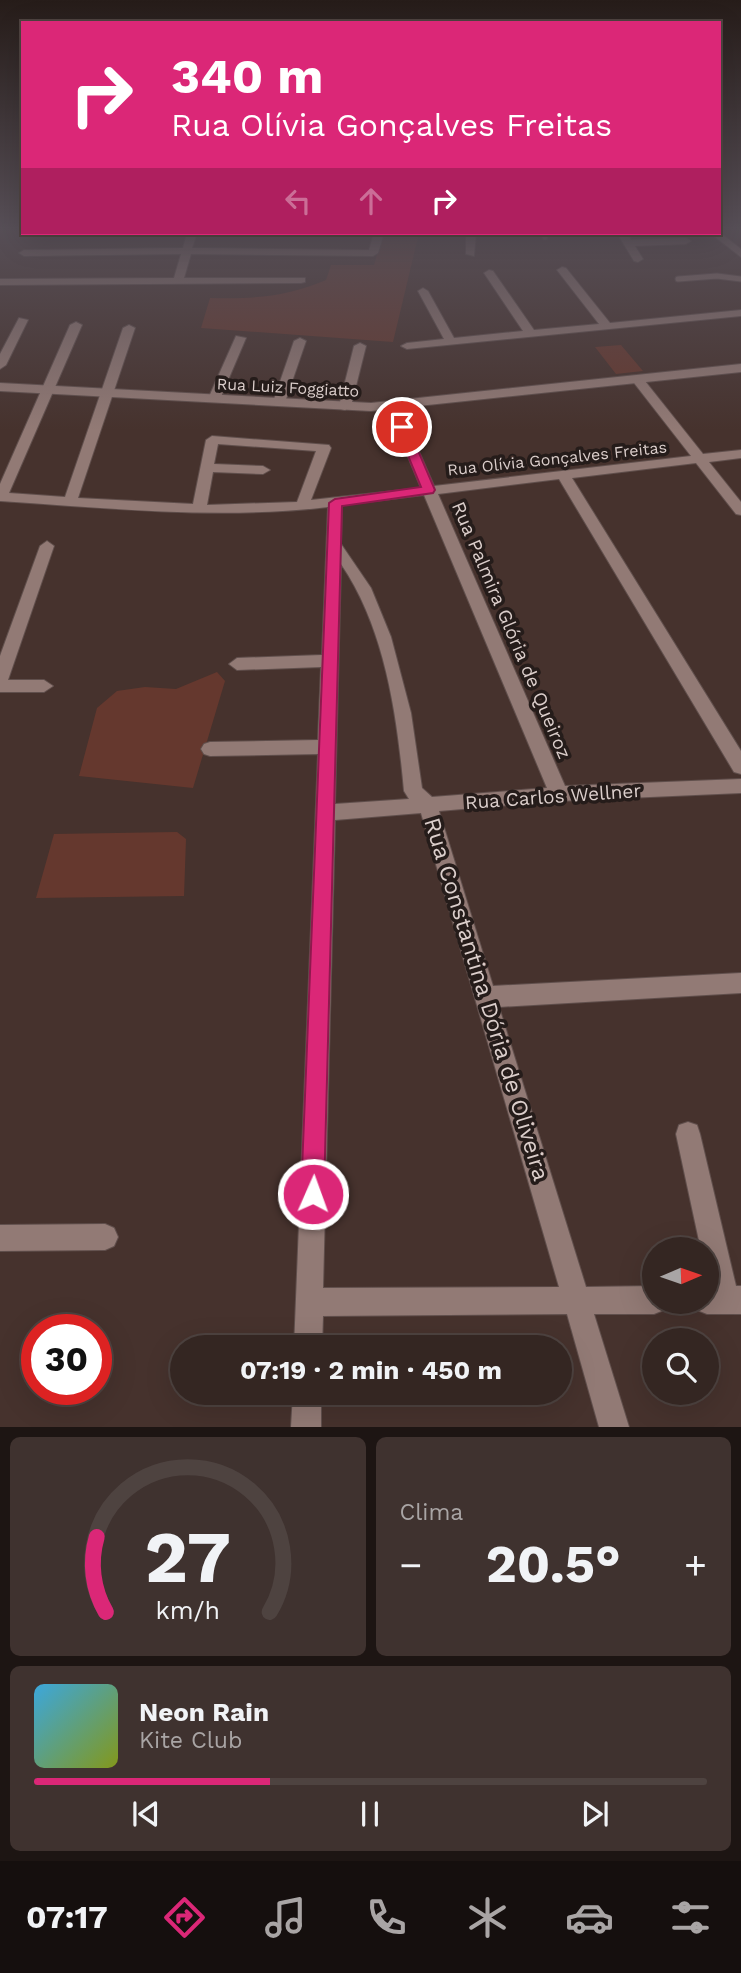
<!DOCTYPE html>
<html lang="pt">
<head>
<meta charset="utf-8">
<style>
	:root { --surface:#342622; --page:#3f322f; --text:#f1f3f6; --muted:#a9a5a5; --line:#4e4340; --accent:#db2777 }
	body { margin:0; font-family:"Work Sans",sans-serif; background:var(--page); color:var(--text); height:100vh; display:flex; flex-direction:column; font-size:26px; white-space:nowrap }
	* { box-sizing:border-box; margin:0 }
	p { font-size:23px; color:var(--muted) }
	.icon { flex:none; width:38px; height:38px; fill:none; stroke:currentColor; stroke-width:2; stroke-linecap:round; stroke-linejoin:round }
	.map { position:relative; height:1427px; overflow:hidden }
	.details { display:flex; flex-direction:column; gap:10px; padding:10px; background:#1d1513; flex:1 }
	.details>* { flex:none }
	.top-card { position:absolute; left:21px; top:21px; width:700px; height:214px; border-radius:0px; box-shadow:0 7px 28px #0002,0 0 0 2px var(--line); background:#db2777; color:#fff; overflow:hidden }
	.needle { width:46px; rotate:88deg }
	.fabs { position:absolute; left:642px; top:1237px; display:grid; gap:14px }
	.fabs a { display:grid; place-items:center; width:77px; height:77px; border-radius:50%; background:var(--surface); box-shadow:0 7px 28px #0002,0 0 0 2px var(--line); font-size:35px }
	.speed { position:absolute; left:21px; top:1314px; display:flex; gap:14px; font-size:35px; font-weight:700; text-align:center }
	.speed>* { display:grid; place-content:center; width:91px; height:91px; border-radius:50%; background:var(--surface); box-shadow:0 7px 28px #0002,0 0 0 2px var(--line); line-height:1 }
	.speed .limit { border:10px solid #d22; background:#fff; color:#111 }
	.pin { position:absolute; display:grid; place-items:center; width:60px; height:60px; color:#fff; margin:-30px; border:4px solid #fff; border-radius:50%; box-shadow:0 2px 7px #0007 }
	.me { position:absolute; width:77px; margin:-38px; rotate:2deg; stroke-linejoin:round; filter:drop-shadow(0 0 5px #0008) }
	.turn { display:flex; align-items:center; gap:24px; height:147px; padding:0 35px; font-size:32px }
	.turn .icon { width:91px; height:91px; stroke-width:2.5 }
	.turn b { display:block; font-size:49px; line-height:60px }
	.lanes { display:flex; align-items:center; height:66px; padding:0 35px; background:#0003; justify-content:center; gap:35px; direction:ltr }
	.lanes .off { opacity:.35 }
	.big { font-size:52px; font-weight:700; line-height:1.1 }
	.details .card { flex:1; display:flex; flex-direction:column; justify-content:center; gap:10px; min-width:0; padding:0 24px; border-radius:10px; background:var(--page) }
	.details .dial { align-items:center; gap:0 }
	.dial svg { height:182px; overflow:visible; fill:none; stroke:var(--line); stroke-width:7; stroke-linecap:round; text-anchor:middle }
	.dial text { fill:var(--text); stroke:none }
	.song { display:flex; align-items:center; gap:21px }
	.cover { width:84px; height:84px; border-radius:10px; background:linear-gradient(135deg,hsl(200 70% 55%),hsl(70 70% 35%)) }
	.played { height:7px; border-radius:4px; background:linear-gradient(90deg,var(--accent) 35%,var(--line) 35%) }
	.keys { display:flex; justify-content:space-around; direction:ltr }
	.heat { display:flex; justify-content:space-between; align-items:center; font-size:38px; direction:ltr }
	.details .tiles { flex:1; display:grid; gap:10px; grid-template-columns:1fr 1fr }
	.card:last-child { grid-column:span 2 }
	.trip { position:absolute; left:170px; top:1335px; width:402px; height:70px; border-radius:35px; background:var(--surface); box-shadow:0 7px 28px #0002,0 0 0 2px var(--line); font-weight:700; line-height:70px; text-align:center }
	.tab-bar { display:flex; height:112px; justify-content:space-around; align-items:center; background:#150f0e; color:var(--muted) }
	.tab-bar .icon { width:49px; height:49px }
	.tab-bar .active { color:var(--accent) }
	.tab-bar b { font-size:32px; color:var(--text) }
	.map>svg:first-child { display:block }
	.green { fill:#65382e }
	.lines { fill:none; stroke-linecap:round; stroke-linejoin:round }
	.lane-casing { stroke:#604f4c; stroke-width:7 }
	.street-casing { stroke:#604f4c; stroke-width:2 }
	.secondary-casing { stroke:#604f4c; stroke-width:2 }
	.lane { stroke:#927a75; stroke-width:5 }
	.street { fill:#927a75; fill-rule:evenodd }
	.secondary { fill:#927a75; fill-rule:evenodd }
	.route { fill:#db2777; stroke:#8e194d; stroke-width:2 }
	.labels { text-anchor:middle; stroke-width:7; stroke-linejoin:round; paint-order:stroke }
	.far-street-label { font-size:16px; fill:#dbcecb; stroke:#251c1a }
	.street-label { font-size:19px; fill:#dbcecb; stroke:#251c1a }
	.near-street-label { font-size:23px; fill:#dbcecb; stroke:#251c1a }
</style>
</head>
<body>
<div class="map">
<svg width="741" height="1427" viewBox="0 0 741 1427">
	<rect width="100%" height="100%" fill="#46322d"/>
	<path class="green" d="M383 233H419L393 342 201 328 210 298C254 299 286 297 326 280L331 265H374Z
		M621 345 643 371 616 374 595 347Z
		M217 672 225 681 193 788 79 776 97 708 117 691 145 687 176 689Z
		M177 832 186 839 184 896 36 898 54 834Z"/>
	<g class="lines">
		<g class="lane-casing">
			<path id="lane" d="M544 233 545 237
				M678 279 717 276 741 279"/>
		</g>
		<g class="street-casing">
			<path id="street" d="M187 233H197L192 248 369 250 374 233H384L378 253 373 256 191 254 184 278H305V282L301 283 0 285V279L174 278 181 254 24 256 19 253 24 250 183 248Z
				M466 233H476L474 256 466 254Z
				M617 233H627L631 240 686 238 691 241 686 244 635 246 643 259 638 262 634 261Z
				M562 267 566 268 610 323 741 310V316L407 349 401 346 407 343 444 339 418 291 423 288 428 291 454 338 523 331 484 273 489 270 493 271 534 330 599 324 557 270Z
				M19 318 28 320 6 365 0 369V354Z
				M76 322 82 325 9 493 65 497 123 328 129 325 135 328 78 498 193 504 206 440 212 436 329 445 331 448 311 500 421 488 387 406 393 402 399 406 434 486 691 456 631 379 637 375 641 376 703 454 741 450V458L709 462 741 502V515L736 514 696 463 572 478 741 751V774L734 772 559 479 438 494 565 786 741 779V793L559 801 439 811 493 986 741 973V993L499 1007 586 1287 654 1286V1302H667L664 1310 654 1314H594L629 1427H599L567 1314 323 1316 322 1348H294L318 754 210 756 204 754 201 749 204 744 210 742 318 740 321 667 237 670 229 664 237 658 322 655 328 507C220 520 109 508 0 501V484L70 325ZM218 444 316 451 297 502 207 505 213 472 263 474 270 470 263 466 214 464ZM424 495 547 788 432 797 422 788 411 713 391 637 371 588 341 544 342 505ZM341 564C385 628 397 715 404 791L409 799 335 804ZM421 813 559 1287 323 1288 335 820Z
				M236 336 246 338 220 399 210 402 208 399Z
				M300 338 306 341 285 402 283 405H275L273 402 294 341Z
				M360 343 366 346 351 406 345 410 341 409 339 406 354 346Z
				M47 541 54 546 8 680H44L53 686 44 692H0V656L40 546Z
				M688 1122 697 1125 700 1134 736 1286H741V1314H707L697 1310 694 1302H707V1286H709L707 1250H701L676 1134 679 1125Z
				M105 1224 114 1228 118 1237 114 1246 105 1250 0 1251V1225Z
				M293 1393H321V1427H291Z"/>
		</g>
		<g class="secondary-casing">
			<path id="secondary" d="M719 232 741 249V257L710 233Z
				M741 364V372L371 411 0 391V383L371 403Z"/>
		</g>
		<use href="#lane" class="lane"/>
		<use href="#street" class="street"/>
		<use href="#secondary" class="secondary"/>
	</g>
	<linearGradient id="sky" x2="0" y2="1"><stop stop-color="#261c19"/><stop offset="0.53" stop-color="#574f57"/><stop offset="1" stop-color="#574f57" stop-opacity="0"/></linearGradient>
	<rect width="741" height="430" fill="url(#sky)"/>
	<path class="route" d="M402 424 408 427 435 490 433 493 342 506 324 1194 321 1202 313 1205 305 1202 301 1194 329 503 335 499 421 487 396 427Z"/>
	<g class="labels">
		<g class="far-street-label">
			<text transform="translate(288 387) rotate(3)" y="6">Rua Luiz Foggiatto</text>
			<text transform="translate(557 458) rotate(-6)" y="6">Rua Olívia Gonçalves Freitas</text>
		</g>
		<g class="street-label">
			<text transform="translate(512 630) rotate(67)" y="7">Rua Palmira Glória de Queiroz</text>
			<text transform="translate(553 796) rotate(-4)" y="7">Rua Carlos Wellner</text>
		</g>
		<g class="near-street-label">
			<text transform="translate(487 999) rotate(73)" y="8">Rua Constantina Dória de Oliveira</text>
		</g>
	</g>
</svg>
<div class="fabs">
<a><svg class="needle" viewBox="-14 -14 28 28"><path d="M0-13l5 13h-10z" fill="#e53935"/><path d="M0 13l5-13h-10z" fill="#a9a5a5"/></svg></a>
<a><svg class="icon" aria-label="search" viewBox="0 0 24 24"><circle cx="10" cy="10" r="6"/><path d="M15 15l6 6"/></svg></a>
</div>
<div class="speed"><div class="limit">30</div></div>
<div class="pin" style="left:402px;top:427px;background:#d93025"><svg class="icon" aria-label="arrive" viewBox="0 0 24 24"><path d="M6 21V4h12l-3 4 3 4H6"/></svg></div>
<svg class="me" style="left:313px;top:1194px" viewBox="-20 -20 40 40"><circle r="17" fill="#db2777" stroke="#fff" stroke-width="3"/><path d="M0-11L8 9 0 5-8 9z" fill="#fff"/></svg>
<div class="trip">07:19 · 2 min · 450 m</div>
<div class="top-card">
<div class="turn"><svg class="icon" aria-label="right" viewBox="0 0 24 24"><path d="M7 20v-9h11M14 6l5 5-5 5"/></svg><div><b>340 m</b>Rua Olívia Gonçalves Freitas</div></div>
<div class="lanes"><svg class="icon off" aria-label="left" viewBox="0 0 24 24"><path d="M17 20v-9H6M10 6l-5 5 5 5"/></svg><svg class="icon off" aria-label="ahead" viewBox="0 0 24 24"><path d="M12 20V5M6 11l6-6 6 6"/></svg><svg class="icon" aria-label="right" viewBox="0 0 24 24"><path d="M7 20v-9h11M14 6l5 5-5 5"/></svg></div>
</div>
</div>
<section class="details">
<div class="tiles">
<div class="card dial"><svg viewBox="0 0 100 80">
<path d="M14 69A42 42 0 1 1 86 69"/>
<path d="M14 69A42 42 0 0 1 10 36" stroke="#db2777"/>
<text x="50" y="56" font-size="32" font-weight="700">27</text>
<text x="50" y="72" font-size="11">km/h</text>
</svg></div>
<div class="card"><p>Clima</p>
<div class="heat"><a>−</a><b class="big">20.5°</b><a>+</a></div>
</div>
<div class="card">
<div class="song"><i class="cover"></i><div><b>Neon Rain</b><p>Kite Club</p></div></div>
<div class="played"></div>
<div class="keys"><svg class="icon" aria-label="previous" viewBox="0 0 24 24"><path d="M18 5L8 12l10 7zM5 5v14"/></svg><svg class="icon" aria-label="pause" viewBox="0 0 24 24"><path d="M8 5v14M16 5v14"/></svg><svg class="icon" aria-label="next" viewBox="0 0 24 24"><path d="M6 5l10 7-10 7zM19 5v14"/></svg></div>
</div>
</div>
</section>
<nav class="tab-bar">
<b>07:17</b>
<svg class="icon active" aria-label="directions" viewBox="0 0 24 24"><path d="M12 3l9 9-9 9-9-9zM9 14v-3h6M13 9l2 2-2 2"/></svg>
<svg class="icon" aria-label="music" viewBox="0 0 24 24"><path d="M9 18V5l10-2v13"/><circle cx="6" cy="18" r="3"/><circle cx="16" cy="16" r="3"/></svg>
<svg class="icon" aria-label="phone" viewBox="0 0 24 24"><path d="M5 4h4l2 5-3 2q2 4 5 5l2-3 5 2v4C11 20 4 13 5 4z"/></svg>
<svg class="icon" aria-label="climate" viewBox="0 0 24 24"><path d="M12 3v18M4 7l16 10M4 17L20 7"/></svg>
<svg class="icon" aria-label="car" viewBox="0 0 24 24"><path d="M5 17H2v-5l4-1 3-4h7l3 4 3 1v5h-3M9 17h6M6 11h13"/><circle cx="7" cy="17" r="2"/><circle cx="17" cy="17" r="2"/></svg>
<svg class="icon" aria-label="filters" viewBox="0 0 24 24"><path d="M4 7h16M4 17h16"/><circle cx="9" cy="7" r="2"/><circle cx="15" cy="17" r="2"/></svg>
</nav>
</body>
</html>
